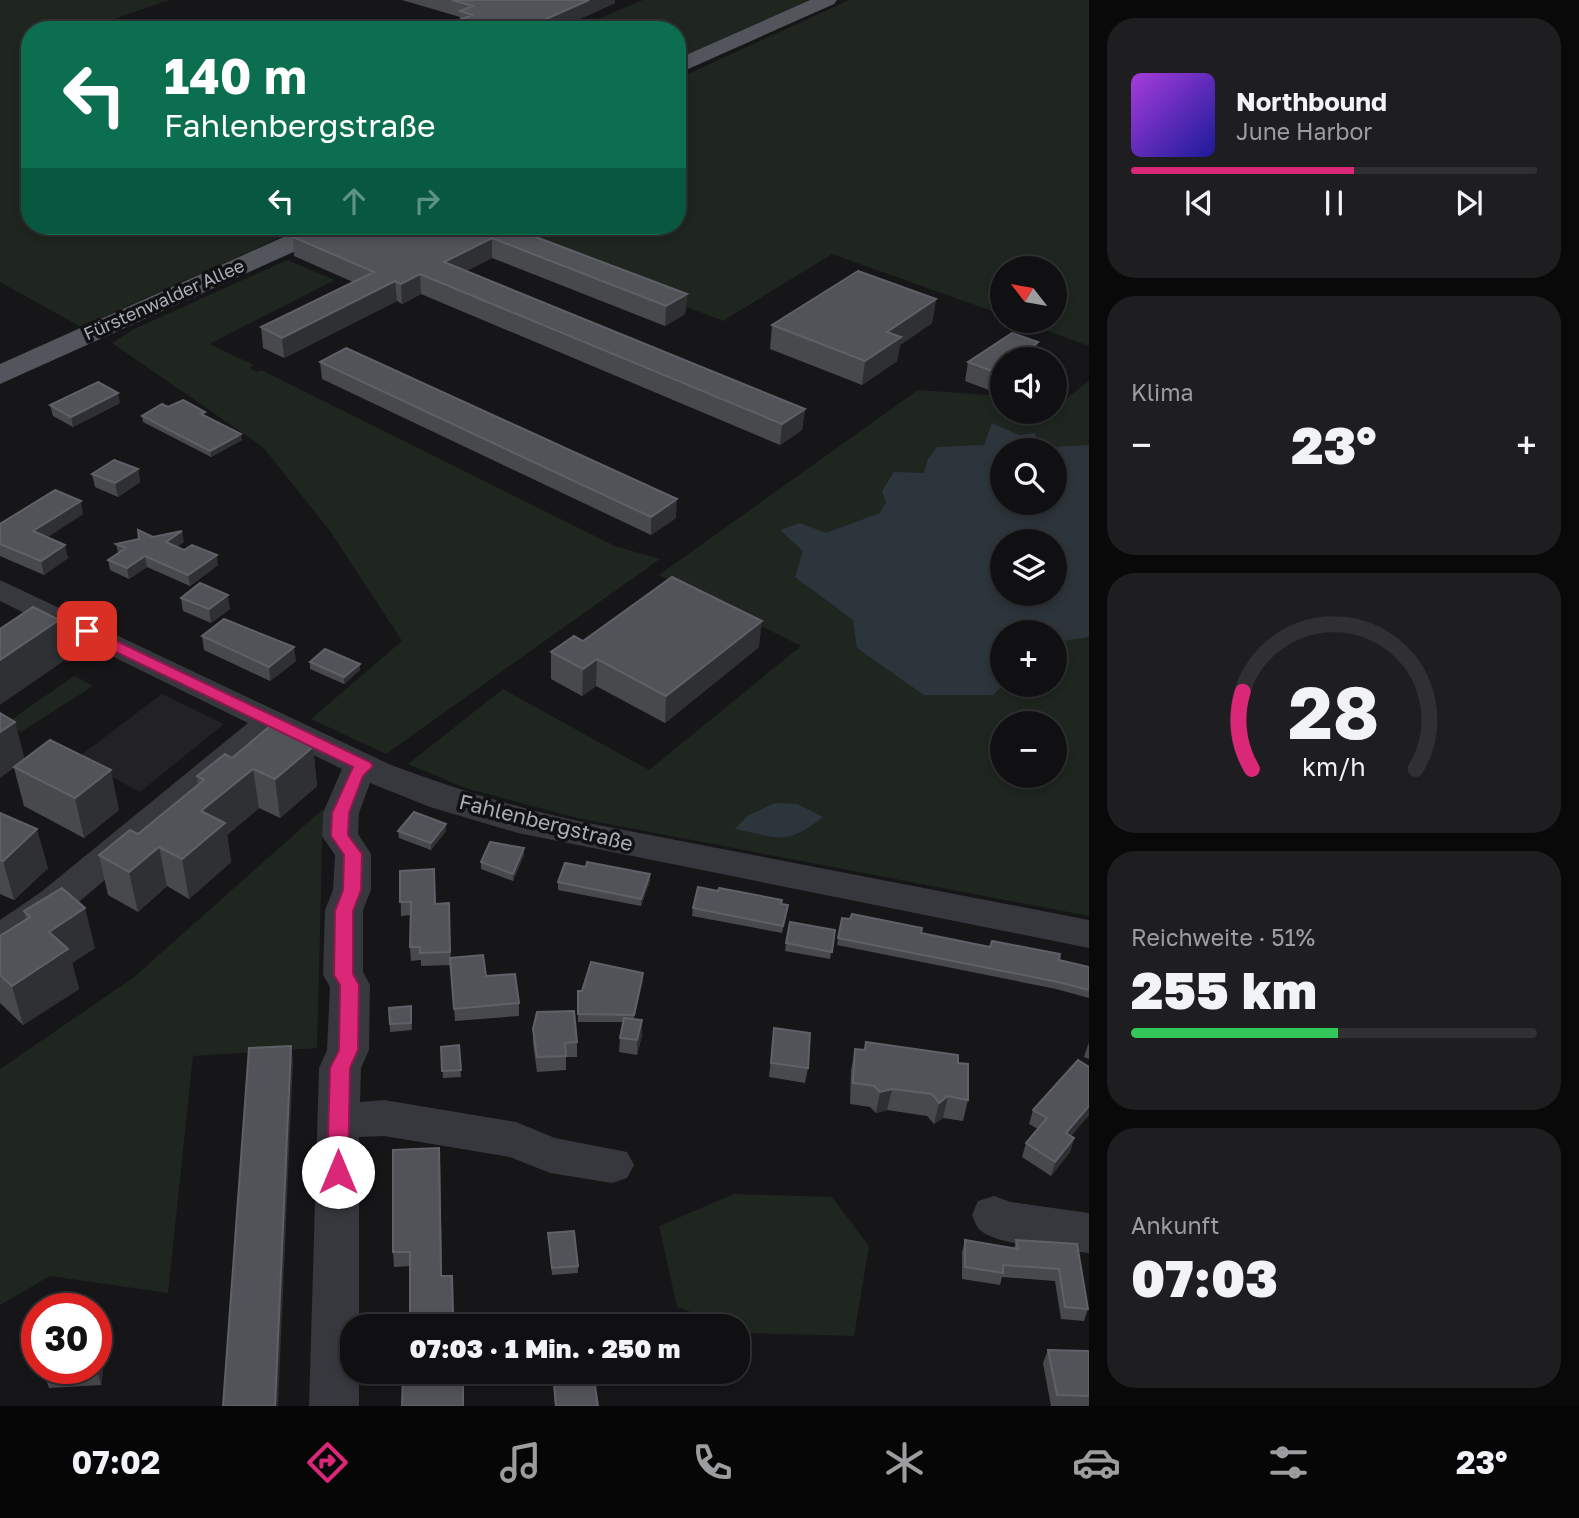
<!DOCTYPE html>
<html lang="de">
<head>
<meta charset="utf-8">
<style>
	:root { --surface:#101012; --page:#1e1e20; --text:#f1f3f6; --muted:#9c9d9f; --line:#303032; --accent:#db2777 }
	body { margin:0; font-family:"Golos Text",sans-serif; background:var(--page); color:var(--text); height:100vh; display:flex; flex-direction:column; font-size:26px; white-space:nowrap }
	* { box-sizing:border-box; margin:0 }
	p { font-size:23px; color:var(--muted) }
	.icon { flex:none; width:38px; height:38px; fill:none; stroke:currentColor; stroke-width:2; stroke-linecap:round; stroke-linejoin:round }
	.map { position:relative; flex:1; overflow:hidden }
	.side { display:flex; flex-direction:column; gap:18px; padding:18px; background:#09090a; width:490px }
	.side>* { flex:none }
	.top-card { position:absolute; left:21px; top:21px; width:665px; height:214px; border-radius:28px; box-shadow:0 4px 10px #0003,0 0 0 2px var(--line); background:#0b6e4f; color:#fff; overflow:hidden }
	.needle { width:46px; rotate:301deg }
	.controls { position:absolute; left:990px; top:256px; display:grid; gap:14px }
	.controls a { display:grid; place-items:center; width:77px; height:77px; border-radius:50%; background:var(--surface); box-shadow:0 4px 10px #0003,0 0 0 2px var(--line); font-size:35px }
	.speed { position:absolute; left:21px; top:1293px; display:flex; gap:14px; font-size:35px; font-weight:700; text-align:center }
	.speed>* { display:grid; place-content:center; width:91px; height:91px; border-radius:50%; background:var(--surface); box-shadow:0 4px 10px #0003,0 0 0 2px var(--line); line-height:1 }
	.speed .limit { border:10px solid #d22; background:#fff; color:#111 }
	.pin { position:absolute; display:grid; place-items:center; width:60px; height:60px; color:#fff; margin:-30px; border-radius:14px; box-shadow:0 4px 10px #0006 }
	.me { position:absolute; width:77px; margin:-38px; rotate:0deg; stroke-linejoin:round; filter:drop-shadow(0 0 5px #0008) }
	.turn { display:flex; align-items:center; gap:24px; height:147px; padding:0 28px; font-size:32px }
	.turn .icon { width:91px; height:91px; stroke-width:2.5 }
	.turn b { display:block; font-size:49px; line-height:60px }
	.lanes { display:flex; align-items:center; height:66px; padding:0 28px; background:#0003; justify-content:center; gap:35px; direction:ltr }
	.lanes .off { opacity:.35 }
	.big { font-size:52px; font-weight:800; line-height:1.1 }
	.side .widget { flex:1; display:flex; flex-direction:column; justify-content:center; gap:10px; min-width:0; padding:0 24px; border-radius:28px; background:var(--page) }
	.side .dial { align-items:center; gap:0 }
	.dial svg { height:182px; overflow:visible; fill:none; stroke:var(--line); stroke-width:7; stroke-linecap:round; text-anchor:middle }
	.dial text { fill:var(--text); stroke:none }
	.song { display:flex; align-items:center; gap:21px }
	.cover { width:84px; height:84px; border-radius:10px; background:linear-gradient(135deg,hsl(280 70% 55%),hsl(240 70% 35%)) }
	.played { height:7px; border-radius:4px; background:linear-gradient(90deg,var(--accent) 55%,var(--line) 55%) }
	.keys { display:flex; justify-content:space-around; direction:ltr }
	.heat { display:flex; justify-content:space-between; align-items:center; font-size:38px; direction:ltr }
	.charge { height:10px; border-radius:5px; background:linear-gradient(90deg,#34c759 51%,var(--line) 0) }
	.trip { position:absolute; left:340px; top:1314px; width:410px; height:70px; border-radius:28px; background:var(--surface); box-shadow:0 4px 10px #0003,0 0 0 2px var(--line); font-weight:800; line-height:70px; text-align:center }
	.dock { display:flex; height:112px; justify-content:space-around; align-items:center; background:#060607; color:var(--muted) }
	.dock .icon { width:49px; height:49px }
	.dock .active { color:var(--accent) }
	.dock b { font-size:32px; color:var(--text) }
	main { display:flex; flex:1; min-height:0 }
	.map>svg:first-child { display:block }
	.built { fill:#222225 }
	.green { fill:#1e261f; fill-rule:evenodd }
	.water { fill:#2c353c; fill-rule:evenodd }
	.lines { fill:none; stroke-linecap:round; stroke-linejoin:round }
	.minor { fill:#37383d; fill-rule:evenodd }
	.major { fill:#53555c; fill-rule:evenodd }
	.wall { fill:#47494d }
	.shaded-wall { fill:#2f3033 }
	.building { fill:#525359; stroke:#5f6168; stroke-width:2 }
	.route { fill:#db2777; stroke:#8e194d; stroke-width:2 }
	.labels { text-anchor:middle; stroke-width:7; stroke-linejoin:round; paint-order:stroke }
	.far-street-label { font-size:18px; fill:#a8adb8; stroke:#111113 }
	.street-label { font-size:21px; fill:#a8adb8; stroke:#111113 }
</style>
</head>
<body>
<main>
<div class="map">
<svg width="1089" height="1406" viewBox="0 0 1089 1406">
	<rect width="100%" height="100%" fill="#161618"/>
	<path class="built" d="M162 694 224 724 140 792 77 758Z"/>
	<path class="green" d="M0 0H169L82 30H30V226H306L81 327 0 282Z
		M643 0H809L677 59V30H572Z
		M849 0H1089V346L1017 320H1055V268H1003V315L832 254 723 321 478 226H677V79Z
		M287 260 335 280 209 344 254 365 249 368 257 372 261 370 615 546 660 559 386 754 311 719 402 641 330 531 263 447 112 343 134 329Z
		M1089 381V916L577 818 465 788 408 764 503 689 649 770 801 646 659 575 918 390 1003 396V411H1055V400L1063 401ZM1003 450H1055V502H1003ZM1003 541H1055V593H1003ZM1003 632H1055V684H1003ZM1003 723H1055V775H1003Z
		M74 676 93 686 21 732 5 724Z
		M323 809 317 1048 193 1056 168 1293 50 1276 0 1305V1069L133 978Z
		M734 1194 832 1197 869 1246 854 1336 748 1333 677 1307 659 1226Z"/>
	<path class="water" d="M992 423 1019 435 1035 433 1036 448 1089 445V637L1055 642V632H1003L1004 684 993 695H924L857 648 853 620 795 577 803 551 780 530 800 523 826 533 880 513 886 502 882 491 894 472 924 473 928 459 937 447 984 445ZM1003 450H1055V502H1003ZM1003 541H1055V593H1003Z
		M775 803 797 804 823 817C786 846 779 838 735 829L747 816Z"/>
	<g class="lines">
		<path class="minor" d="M0 580 391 765C458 790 523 810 593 824L1089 920V948L518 833 430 807 370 783 359 813 358 834 371 854V890L363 910V972L370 985 369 1050 361 1068 360 1102 384 1100 516 1122 555 1138 627 1152 634 1165 627 1178 612 1183 550 1173 510 1157 384 1136 359 1137V1326H352V1372H359V1406H309L319 1068 327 1050 330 987 323 975 325 910 333 890 335 855 322 836 323 813 342 769 275 736 67 912 14 950 0 954V920L41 892 248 723 0 601Z
			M994 1196 1011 1202 1089 1213V1253C1064 1249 997 1246 980 1230 976 1226 974 1220 972 1215L978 1201Z"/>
		<path class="major" d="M810 0H837L834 4 677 74V59Z
			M308 226H342L338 232 0 384V364Z"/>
	</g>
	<path class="wall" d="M402 0H615V3L555 30H449V24L460 20V17Z
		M316 226H518V230L687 294 685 314 665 326 492 258 466 271 805 409 802 430 780 445 421 294 402 304 397 301 284 358 263 348 261 327 353 282 294 256 293 237Z
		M936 299 932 323 900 345 897 361 862 385 770 349 772 325Z
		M1038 342 1034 359H1003L994 392 965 381 968 362Z
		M320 362 676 518 651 535 322 379Z
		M120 403 73 427 53 416 50 405Z
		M168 407 205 416 242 440 211 457 143 422 142 416Z
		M138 469 140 482 118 497 95 487 92 474Z
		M83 514 47 537 68 558 44 575 0 556V524Z
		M153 537 184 542 176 547 218 565 190 586 147 567 129 579 110 570 108 560 118 553 116 544Z
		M181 598 230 609 211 623 183 611Z
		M202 636 296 661 270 681 204 650Z
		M583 641 759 647 665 723 596 686 582 696 551 679V652Z
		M310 662 360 664V670L344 684 310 669Z
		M313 747 317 786 280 818 259 808 227 835 231 862 189 899 167 886 138 912 108 895 99 855 138 834 198 785 197 776 232 758Z
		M24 759 119 810 84 838 24 806 14 768Z
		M0 813 48 868 14 900 0 894Z
		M398 831H446L431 850 399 838Z
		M524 855 513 881 481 869V862Z
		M586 867 650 874V881L641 906 558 890V882Z
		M400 871 435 904 449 903 451 965 421 966V960L411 961 410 947 411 915 401 916Z
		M781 904 788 905 782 933 692 916 693 908Z
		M24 911 95 948 72 963 79 989 23 1025 0 1003V936L26 919Z
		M842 918 1089 967V998L1056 989 837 945Z
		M835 930 830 959 785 951 786 943Z
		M450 958 486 976 519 1003V1016L455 1021Z
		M643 973V980L634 1019 642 1020V1035L637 1055 619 1052 620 1038 623 1022H578V991H582Z
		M411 1006 412 1030 390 1032 389 1008Z
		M774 1028 808 1068 805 1083 769 1077Z
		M533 1029 577 1042V1057H566V1070L537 1072 533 1043Z
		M866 1042 958 1063 968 1100 963 1121 943 1118 934 1124 927 1116 887 1110 876 1113 870 1107 850 1104 851 1070 855 1049 864 1050Z
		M1089 1042V1059L1084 1057Z
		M459 1045 461 1077 443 1078 441 1047Z
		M1089 1067V1115L1071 1136 1074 1138 1070 1152 1051 1176 1022 1157 1026 1143 1038 1129 1029 1124 1033 1110Z
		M440 1162 442 1276H452L454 1326H410V1266L394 1267 393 1252Z
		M548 1233 578 1266V1273L552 1275Z
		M965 1240 1014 1249 1016 1240 1077 1244 1088 1309 1084 1321 1061 1319 1055 1281 1002 1277 1000 1285 962 1279V1252Z
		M108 1330 101 1385 49 1388 42 1368H96Z
		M1048 1350 1089 1351V1406H1051L1043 1363Z
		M552 1372H593L598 1406H555Z"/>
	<path class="shaded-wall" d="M589 0H615V3L555 30H521Z
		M492 238V258L445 282 444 262Z
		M420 274 421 294 402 304 401 284Z
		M395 281 397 301 284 358 282 338Z
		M687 294 685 314 665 326 666 306Z
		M936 299 932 323 900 345 897 361 862 385 865 361 887 332Z
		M1038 342 1034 359H1016Z
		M1003 369V385L994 392 998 373Z
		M118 393 120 403 73 427 71 417Z
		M805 409 802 430 780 445 782 424Z
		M241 434 242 440 211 457 210 451Z
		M138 469 140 482 118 497 115 483Z
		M677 499 676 518 651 535V517Z
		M81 501 83 514 36 545 33 531Z
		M182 531 184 542 168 553 166 542Z
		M65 545 68 558 44 575 41 561Z
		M217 555 218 565 190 586 188 575Z
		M145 556 147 567 129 579 127 568Z
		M228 595 230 609 211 623 209 609Z
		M59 620 68 658 0 705V660Z
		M762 621 759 647 665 723 666 696Z
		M294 647 296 661 270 681 269 667Z
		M597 659 596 686 582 696 583 669Z
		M360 664V670L344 684V677Z
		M15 722 25 760 0 778V732Z
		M313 747 317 786 280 818 275 779Z
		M253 769 259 808 227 835 231 862 189 899 182 859 201 811Z
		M111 770 119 810 84 838 75 798Z
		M446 824V831L431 850V843Z
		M37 829 48 868 14 900 3 861Z
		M159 847 167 886 138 912 129 872Z
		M524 848V855L513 881V874Z
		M650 874V881L641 906V899Z
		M85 908 95 948 72 963 79 989 23 1025 12 986 49 932Z
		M643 973V980L633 1022 634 1015Z
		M642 1020V1035L637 1055V1040Z
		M291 1046 293 1060 278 1406H275Z
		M892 1089 887 1110 876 1113 880 1092Z
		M948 1096 943 1118 934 1124 939 1103Z
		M1089 1106V1115L1062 1147 1066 1133Z
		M1074 1138 1070 1152 1051 1176 1055 1162Z
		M439 1148 440 1162 442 1290 441 1276Z
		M102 1309 108 1330 101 1385 96 1368V1350Z"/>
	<path class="building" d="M452 0H589L521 30H468L449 24 472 15 460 11 473 6Z
		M316 226H516L512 228 687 294 666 306 492 238 444 262 805 409 782 424 420 274 401 284 395 281 282 338 261 327 374 272 293 237Z
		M858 271 936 299 887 332 901 337 865 361 772 325Z
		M1012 333 1038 342 1016 359H1003V369L998 373 968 362Z
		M346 348 677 499 651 517 320 362Z
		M98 382 118 393 71 417 50 405Z
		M183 400 205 412 201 414 241 434 210 451 142 416 162 404 168 407Z
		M114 460 138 469 115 483 92 474Z
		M55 490 81 501 33 531 65 545 41 561 0 544V524Z
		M138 530 153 537 182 531 166 542 184 550 192 545 217 555 188 575 145 556 127 568 108 560 126 548 116 544 139 539Z
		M672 577 762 621 666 696 597 659 583 669 551 652 574 636 583 641Z
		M200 583 228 595 209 609 181 598Z
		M33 607 59 620 0 660V629Z
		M224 619 294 647 269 667 202 636Z
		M325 649 360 664 344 677 310 662Z
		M0 713 15 722 0 732Z
		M270 726 313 747 275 779 253 769 201 811 225 823 182 859 159 847 129 872 99 855 130 830 138 834 204 780 197 776 225 754 232 758Z
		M50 740 111 770 75 798 14 767Z
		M414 812 446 824 431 843 398 831Z
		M0 813 37 829 3 861 0 860Z
		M490 842 524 848 513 874 481 862Z
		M587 862 650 874 641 899 558 882 565 863 586 867Z
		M434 869 435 904 449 903 450 952 420 953V947H410L411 902H400V871Z
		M698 887 718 891 719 888 782 900 781 904 788 905 783 926 693 908Z
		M62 888 85 908 49 932 68 949 12 986 0 975V936L30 917 24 911Z
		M852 914 922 928 921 933 990 947 992 941 1060 954 1059 960 1089 967V990L1058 982 838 938 842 918 850 919Z
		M790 922 835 930 832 952 786 943Z
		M483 955 486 976 515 974 519 1003 454 1009 450 958Z
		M591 962 643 973 634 1015 578 1014V991H582Z
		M411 1006V1023L390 1024 389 1008Z
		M574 1011 577 1042 565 1043 566 1056 537 1057 533 1029 537 1012Z
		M624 1018 642 1020 637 1040 620 1038Z
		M774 1028 810 1033 808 1068 771 1063Z
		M866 1042 958 1055V1063L968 1064V1100L948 1096 939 1103 932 1094 892 1089 880 1092 874 1086 853 1083 855 1049 865 1050Z
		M459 1045 461 1070 442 1071 441 1047Z
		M291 1046 275 1406H223L249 1048Z
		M1078 1060 1089 1067V1106L1066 1133 1074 1138 1055 1162 1026 1143 1047 1118 1033 1110Z
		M439 1148 441 1276H452L453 1314 410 1317V1252H393V1150Z
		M574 1231 578 1266 552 1268 548 1233Z
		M965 1240 1018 1249 1016 1240 1077 1244 1088 1309 1065 1307 1059 1269 1003 1265V1273L965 1267Z
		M102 1309 96 1350V1310Z
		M1048 1350 1089 1351V1396L1057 1395Z
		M553 1372H593L598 1406H556Z
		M463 1373V1406H402L403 1375Z"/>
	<path class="route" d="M87 627 370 762 373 766 363 776 349 813 348 835 362 854 361 890 353 911V974L359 985 358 1050 350 1068 348 1172 345 1178 338 1181 330 1178 327 1172 330 1068 339 1050 340 985 334 975 335 911 343 890 344 855 331 836 332 813 353 767 81 635 79 631Z"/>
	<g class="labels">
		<g class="far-street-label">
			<text transform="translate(164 300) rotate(-24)" y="6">Fürstenwalder Allee</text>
		</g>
		<g class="street-label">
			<text transform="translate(546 823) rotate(14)" y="7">Fahlenbergstraße</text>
		</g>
	</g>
</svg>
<div class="controls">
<a><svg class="needle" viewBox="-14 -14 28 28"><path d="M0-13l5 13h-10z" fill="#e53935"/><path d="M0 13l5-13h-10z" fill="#9c9d9f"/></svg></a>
<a><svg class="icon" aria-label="sound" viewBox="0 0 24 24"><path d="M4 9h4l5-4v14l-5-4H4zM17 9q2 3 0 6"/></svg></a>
<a><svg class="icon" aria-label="search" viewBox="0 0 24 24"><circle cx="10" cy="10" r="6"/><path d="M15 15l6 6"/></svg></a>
<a><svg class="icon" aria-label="layers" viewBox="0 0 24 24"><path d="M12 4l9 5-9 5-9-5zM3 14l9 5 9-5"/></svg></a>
<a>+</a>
<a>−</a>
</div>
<div class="speed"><div class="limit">30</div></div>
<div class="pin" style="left:87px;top:631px;background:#d93025"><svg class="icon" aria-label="arrive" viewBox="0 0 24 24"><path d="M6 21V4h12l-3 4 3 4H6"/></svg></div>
<svg class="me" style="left:338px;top:1172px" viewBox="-20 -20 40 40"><circle r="19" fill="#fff"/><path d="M0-13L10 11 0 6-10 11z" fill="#db2777"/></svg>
<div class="trip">07:03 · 1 Min. · 250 m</div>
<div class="top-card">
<div class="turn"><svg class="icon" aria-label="left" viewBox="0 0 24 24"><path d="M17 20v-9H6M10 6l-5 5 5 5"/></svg><div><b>140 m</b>Fahlenbergstraße</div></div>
<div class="lanes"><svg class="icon" aria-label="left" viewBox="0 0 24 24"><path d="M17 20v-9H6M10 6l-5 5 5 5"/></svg><svg class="icon off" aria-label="ahead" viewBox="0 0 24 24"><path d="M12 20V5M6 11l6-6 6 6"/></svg><svg class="icon off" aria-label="right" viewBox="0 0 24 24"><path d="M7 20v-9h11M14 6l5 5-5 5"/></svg></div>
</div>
</div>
<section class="side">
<div class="widget">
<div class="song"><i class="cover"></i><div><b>Northbound</b><p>June Harbor</p></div></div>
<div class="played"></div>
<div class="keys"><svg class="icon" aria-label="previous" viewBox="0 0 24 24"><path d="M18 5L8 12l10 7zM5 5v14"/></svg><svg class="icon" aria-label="pause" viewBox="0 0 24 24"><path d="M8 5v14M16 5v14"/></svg><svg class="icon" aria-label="next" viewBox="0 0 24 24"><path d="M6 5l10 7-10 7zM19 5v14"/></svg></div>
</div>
<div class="widget"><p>Klima</p>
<div class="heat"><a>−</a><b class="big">23°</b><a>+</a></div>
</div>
<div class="widget dial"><svg viewBox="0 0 100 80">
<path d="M14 69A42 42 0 1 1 86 69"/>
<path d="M14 69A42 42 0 0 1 10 35" stroke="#db2777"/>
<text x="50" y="56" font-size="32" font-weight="700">28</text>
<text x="50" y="72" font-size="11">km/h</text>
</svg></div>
<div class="widget"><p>Reichweite · 51%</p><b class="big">255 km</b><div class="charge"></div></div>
<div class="widget"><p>Ankunft</p><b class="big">07:03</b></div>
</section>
</main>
<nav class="dock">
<b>07:02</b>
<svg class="icon active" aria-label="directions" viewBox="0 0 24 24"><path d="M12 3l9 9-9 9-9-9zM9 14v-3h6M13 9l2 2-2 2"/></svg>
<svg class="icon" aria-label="music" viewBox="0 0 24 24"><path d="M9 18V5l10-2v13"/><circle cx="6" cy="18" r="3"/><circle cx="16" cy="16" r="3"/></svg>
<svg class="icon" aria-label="phone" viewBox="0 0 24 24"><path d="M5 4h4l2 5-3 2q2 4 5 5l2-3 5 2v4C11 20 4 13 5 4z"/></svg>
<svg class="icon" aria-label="climate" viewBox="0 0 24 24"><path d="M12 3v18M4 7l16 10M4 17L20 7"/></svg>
<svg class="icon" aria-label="car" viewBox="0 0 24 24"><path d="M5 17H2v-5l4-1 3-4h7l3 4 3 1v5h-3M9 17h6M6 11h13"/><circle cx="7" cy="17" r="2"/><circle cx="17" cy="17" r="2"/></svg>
<svg class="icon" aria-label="filters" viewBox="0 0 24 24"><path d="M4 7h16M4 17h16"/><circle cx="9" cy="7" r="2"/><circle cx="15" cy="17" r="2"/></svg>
<b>23°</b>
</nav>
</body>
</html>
